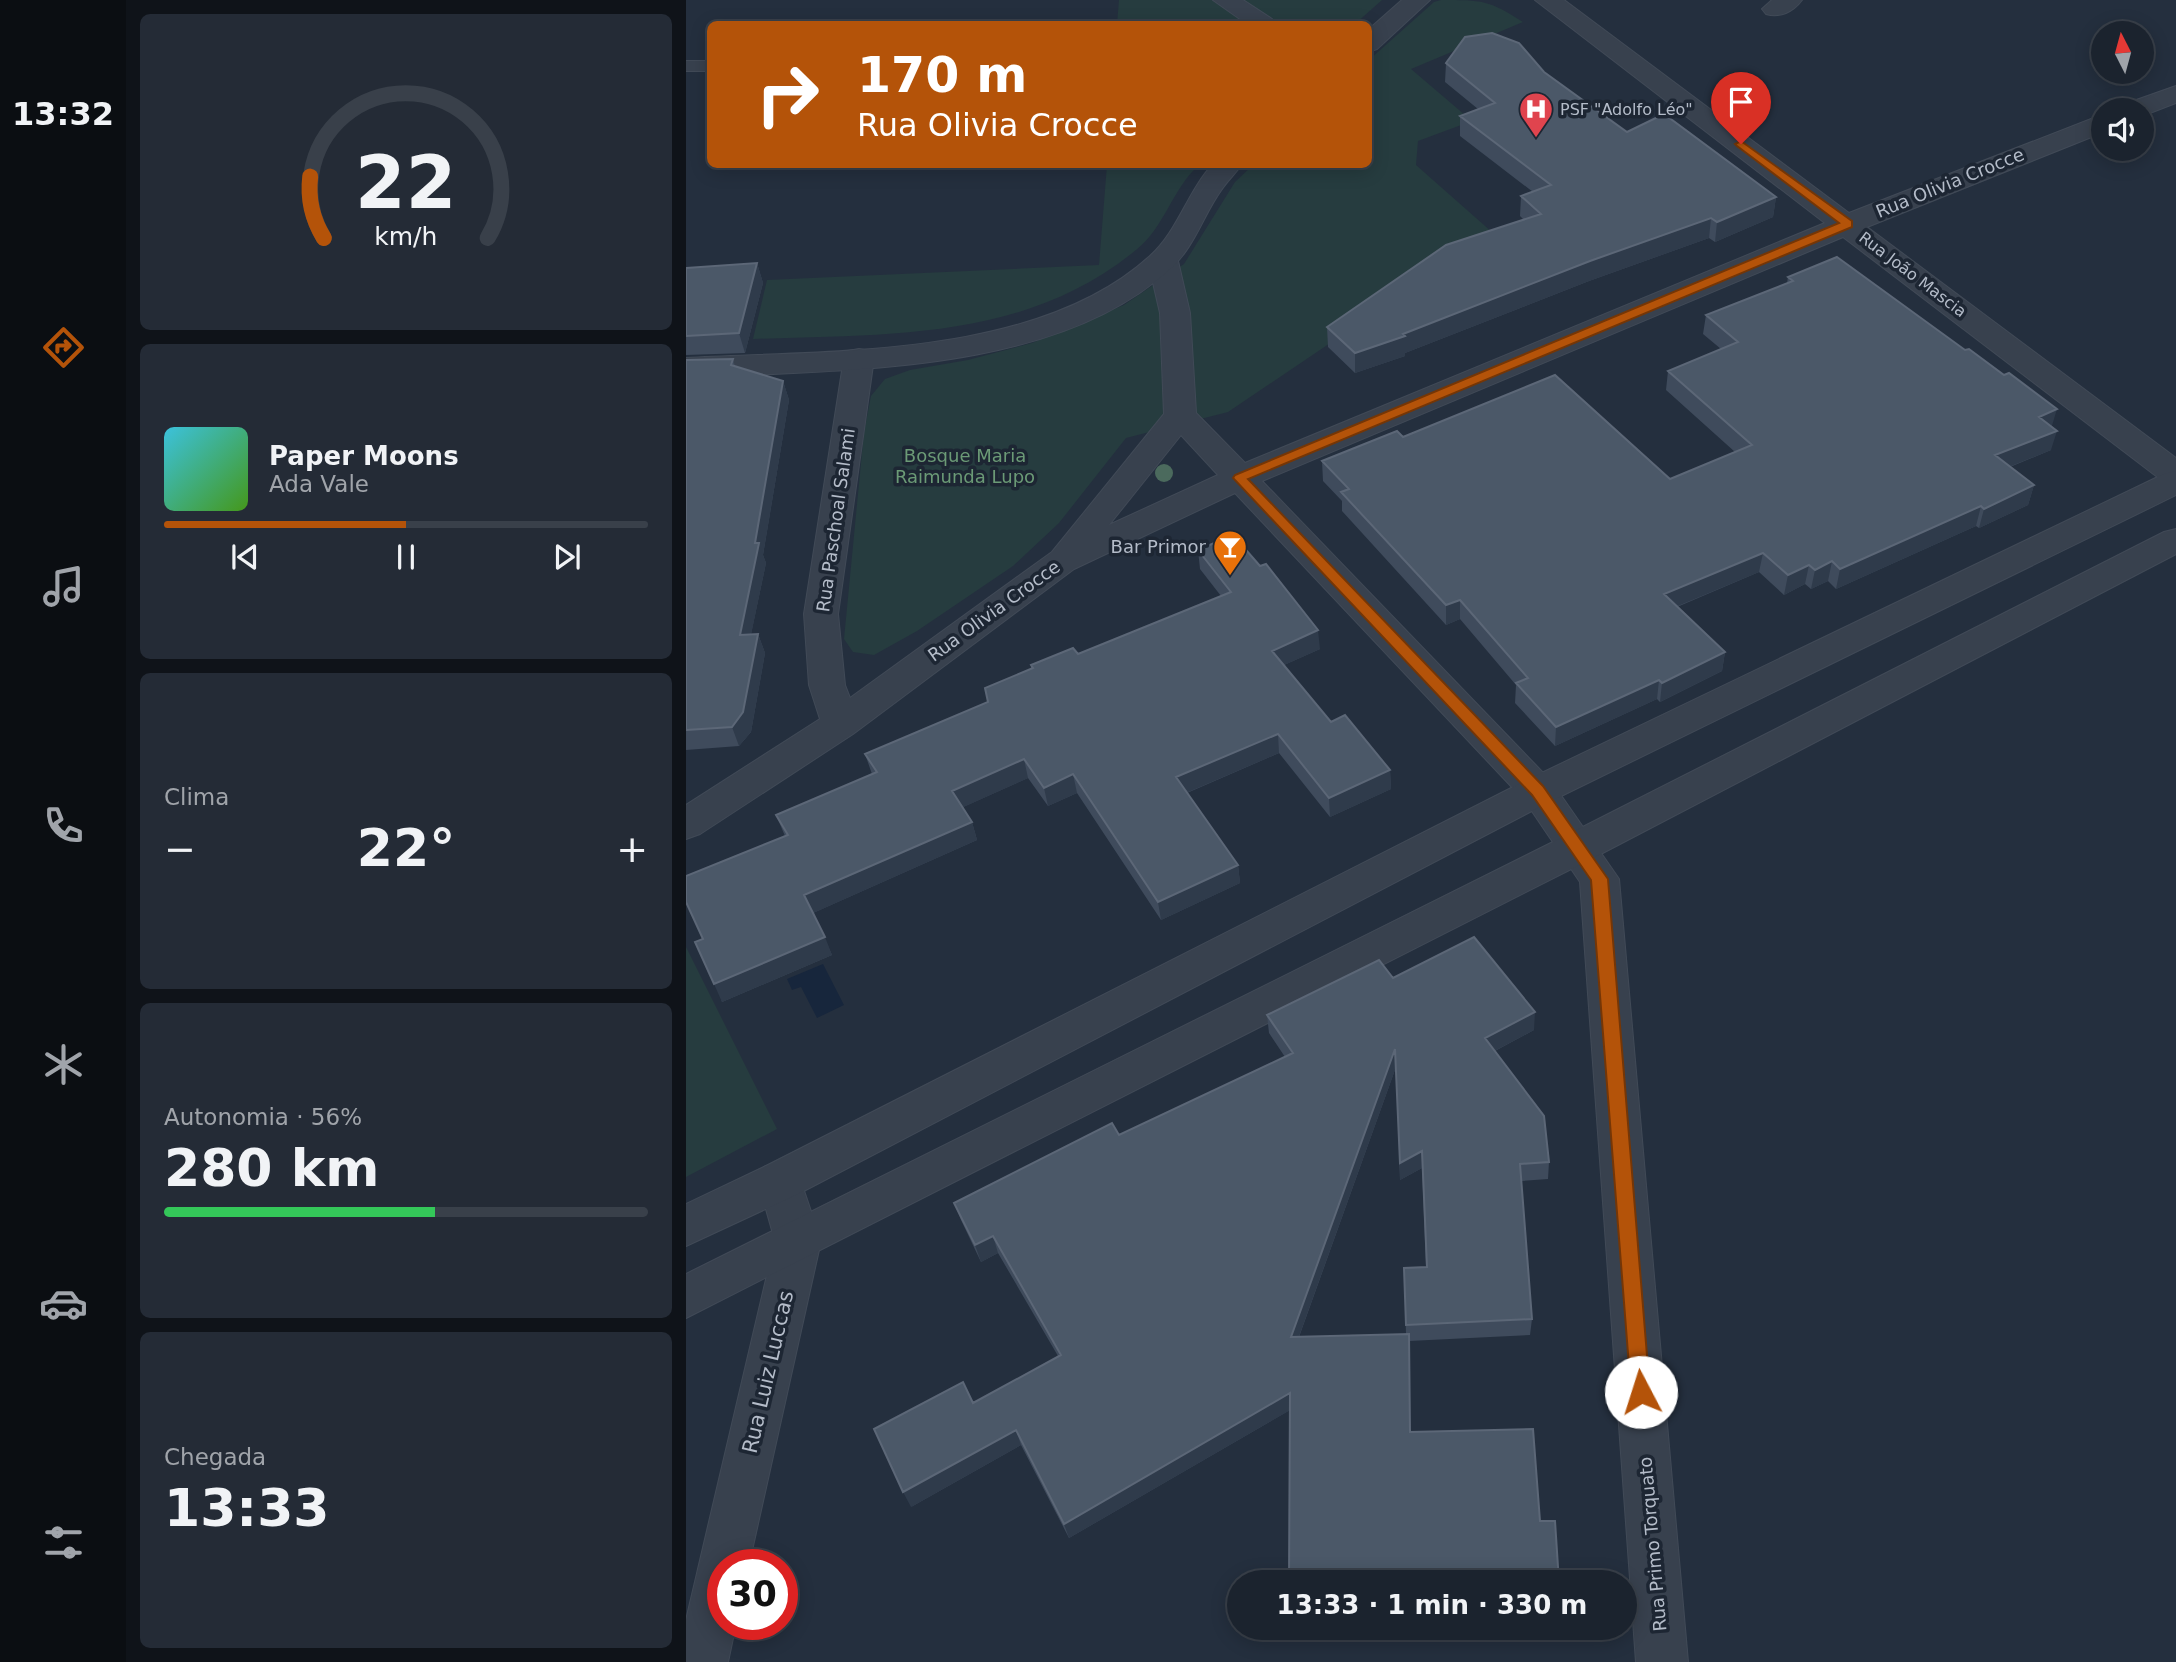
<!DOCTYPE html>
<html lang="pt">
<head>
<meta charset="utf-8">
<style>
	:root { --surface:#1b232e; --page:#242b36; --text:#f1f3f6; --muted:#a0a4aa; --line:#39404a; --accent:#b45309 }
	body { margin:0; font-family:"DejaVu Sans",sans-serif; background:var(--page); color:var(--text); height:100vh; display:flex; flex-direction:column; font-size:26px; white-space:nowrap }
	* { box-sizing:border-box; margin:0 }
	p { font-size:23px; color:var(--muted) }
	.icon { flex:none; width:38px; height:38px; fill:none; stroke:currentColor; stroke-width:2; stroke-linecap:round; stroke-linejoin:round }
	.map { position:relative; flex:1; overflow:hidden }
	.side { display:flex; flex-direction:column; gap:14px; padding:14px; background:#0f1319; width:560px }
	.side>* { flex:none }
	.guide { position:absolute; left:21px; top:21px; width:665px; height:147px; border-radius:10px; box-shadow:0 4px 18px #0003,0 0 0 2px var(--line); background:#b45309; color:#fff; overflow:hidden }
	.needle { width:46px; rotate:354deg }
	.fabs { position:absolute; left:1405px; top:21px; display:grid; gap:14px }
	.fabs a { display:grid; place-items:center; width:63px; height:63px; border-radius:50%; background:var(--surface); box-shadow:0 4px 18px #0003,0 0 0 2px var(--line); font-size:35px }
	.speed { position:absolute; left:21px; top:1549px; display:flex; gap:14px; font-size:35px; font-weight:700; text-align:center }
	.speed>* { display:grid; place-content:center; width:91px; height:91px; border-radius:50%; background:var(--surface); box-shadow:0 4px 18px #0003,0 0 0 2px var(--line); line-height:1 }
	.speed .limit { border:10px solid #d22; background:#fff; color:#111 }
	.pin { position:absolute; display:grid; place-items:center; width:60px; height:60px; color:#fff; margin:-72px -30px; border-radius:50% 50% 50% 0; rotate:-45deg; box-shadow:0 0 7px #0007 }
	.pin .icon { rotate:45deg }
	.me { position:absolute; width:77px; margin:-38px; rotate:355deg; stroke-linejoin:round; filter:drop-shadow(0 0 5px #0008) }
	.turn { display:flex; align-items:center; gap:24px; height:147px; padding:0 35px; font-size:32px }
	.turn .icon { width:91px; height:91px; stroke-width:2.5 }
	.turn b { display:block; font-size:49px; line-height:60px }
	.big { font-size:52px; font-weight:800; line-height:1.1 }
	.side .widget { flex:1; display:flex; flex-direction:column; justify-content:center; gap:10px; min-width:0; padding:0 24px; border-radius:10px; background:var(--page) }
	.side .dial { align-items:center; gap:0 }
	.dial svg { height:182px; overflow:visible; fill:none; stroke:var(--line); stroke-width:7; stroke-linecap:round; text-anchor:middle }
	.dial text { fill:var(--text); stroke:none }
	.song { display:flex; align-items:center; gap:21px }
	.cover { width:84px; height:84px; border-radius:10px; background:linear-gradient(135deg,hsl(190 70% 55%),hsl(100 70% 35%)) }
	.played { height:7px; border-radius:4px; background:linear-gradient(90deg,var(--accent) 50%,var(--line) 50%) }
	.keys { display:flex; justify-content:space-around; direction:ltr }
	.heat { display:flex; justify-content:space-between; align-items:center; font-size:38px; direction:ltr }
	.charge { height:10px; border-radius:5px; background:linear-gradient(90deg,#34c759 56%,var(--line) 0) }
	.trip { position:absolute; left:541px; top:1570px; width:410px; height:70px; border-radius:35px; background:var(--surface); box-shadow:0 4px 18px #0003,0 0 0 2px var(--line); font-weight:800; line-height:70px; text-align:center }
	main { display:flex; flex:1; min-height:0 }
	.dock { display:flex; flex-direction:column; width:126px; justify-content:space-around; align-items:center; background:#0b0e12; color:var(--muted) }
	.dock .icon { width:49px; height:49px }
	.dock .selected { color:var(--accent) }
	.dock b { font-size:32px; color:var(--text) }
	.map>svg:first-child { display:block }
	.green { fill:#263c3f }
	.water { fill:#17263c }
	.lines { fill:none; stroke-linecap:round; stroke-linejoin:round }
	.service-casing { stroke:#414a57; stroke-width:2 }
	.minor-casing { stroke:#414a57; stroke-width:2 }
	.tertiary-casing { stroke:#414a57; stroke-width:2 }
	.service { fill:#38414e; fill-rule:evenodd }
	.minor { fill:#38414e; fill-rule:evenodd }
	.tertiary { fill:#38414e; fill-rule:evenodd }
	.tree { fill:#4b6a5d }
	.wall { fill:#3f4b5c; fill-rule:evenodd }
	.shaded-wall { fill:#2f3b4b }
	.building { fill:#4b5868; stroke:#5c6777; stroke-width:2 }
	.route { fill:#b45309; stroke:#753606; stroke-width:2 }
	.labels { text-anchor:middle; stroke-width:7; stroke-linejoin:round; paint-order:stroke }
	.far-poi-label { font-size:16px; fill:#b4bcc9; stroke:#1d2633; text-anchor:start }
	.far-street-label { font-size:16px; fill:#b4bcc9; stroke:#1d2633 }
	.street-label { font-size:18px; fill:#b4bcc9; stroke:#1d2633 }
	.park-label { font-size:18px; fill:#6b9a76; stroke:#1d2633 }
	.poi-label { font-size:18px; fill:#b4bcc9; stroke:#1d2633; text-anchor:end }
	.near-street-label { font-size:21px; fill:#b4bcc9; stroke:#1d2633 }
</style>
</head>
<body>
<main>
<nav class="dock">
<b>13:32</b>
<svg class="icon selected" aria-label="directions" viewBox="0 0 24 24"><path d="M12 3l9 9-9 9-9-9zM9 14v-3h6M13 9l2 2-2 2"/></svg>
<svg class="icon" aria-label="music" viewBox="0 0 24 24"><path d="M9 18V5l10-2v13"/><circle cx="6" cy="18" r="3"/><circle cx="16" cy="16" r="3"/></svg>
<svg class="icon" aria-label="phone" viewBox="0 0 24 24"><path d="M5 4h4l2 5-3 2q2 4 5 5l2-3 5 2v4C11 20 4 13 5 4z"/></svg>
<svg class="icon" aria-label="climate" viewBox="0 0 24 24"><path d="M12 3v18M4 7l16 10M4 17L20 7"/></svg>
<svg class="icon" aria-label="car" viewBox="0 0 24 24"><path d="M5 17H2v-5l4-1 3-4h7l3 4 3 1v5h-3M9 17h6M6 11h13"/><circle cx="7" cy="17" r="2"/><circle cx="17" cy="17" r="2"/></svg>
<svg class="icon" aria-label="filters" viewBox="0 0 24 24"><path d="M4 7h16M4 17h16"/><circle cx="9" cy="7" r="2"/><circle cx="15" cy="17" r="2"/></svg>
</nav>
<section class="side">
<div class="widget dial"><svg viewBox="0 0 100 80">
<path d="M14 69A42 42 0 1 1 86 69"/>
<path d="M14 69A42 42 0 0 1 8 42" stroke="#b45309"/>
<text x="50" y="56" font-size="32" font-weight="700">22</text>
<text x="50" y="72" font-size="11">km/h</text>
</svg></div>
<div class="widget">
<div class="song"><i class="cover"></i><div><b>Paper Moons</b><p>Ada Vale</p></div></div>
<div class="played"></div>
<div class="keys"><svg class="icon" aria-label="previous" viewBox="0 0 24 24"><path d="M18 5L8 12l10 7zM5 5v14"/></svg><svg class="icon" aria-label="pause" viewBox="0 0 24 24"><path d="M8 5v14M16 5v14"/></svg><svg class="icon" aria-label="next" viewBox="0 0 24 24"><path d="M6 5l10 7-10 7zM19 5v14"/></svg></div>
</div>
<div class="widget"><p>Clima</p>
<div class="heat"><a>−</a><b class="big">22°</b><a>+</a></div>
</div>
<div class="widget"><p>Autonomia · 56%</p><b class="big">280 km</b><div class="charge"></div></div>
<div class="widget"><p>Chegada</p><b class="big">13:33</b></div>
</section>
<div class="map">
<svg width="1490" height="1662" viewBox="0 0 1490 1662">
	<rect width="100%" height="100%" fill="#242f3e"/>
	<path class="green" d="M433 0H696L669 24H431Z
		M755 0C796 0 803 0 837 22L725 69 786 121 732 141 730 165 807 233 542 412 440 438 373 523 327 566 231 631 188 655 167 652 158 639 178 432 185 396 199 379 224 370 282 360 346 343 438 305 498 264 549 182 567 165 682 164 683 60 748 2Z
		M421 165H513C486 189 479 227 450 250 339 341 203 334 67 339L81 280 413 265Z
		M0 947 91 1129 0 1177Z"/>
	<path class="water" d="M137 964 158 1005 131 1018 115 987 106 990 101 979Z"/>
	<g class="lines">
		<g class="service-casing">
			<path id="service" d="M0 61H24V71H0Z"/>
		</g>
		<g class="minor-casing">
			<path id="minor" d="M849 0H878L1163 213 1418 114V132L1181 227 1490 458V485L1478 482 1157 237 576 481 865 781 933 879 1002 1662H950L894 882 839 801 549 493 388 569 167 734 14 834 0 839V805L134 719 123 685 118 614 158 358 162 351 173 349 184 351 188 358 152 614 159 685 164 698 366 552 478 414 474 313 462 261 467 255 477 252 487 255 492 261 504 313 510 413 559 463 1139 223ZM495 435 532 475 423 525Z
				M1086 0H1116C1107 12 1094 18 1080 14L1076 9Z
				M1490 86V103L1456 116V110H1435L1439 104Z
				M94 1162 110 1167 135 1241 63 1564H37V1624H50L42 1662H0V1620L89 1241 72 1181 78 1167Z"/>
		</g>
		<g class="tertiary-casing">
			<path id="tertiary" d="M527 0H557L586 19 590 24H561Z
				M716 0H744L691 49 682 52V30Z
				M527 164H556C550 173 542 180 536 189 517 215 509 247 484 269 366 377 151 369 0 378V358C145 350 351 359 464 256 492 231 501 192 527 164Z
				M1490 471V495L865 801 110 1195 0 1246V1204L78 1167 839 781 1478 474Z
				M1490 529V554L907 858 0 1318V1274L879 836 1478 532Z"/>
		</g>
		<use href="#service" class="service"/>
		<use href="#minor" class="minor"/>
		<use href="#tertiary" class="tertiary"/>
	</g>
	<circle class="tree" cx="478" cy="473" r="9"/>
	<path class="wall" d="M760 63 858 72 941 132 1090 197 1087 217 1029 242 1023 238 903 281 719 353V356L669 373 642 347 641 327 838 220 834 216 835 196 847 192 774 136V116L792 109 759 82Z
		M71 263 77 283 59 353 0 355V268Z
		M1102 277 1365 426V450L1324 467 1348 485 1342 505 1293 528 1290 526 1150 589 1142 581 1125 589 1119 584 1098 595 1073 572 991 607 1039 652 1036 671 974 702 971 699 869 746 829 703 830 685 774 619 760 625 656 511V501L637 481 636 461 717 437 984 479 1049 452 980 390 982 371 1035 349 1017 334 1020 315 1101 283Z
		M47 359 49 366 97 381 103 400 77 555 80 563 65 634H72L79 653 65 732 53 746 0 750V360Z
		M512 550 634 649 598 665 645 722 704 770 705 789 644 817 593 753 501 793 552 865 554 883 475 920 391 793 362 806 342 778 277 807 286 822 291 840 127 913 146 955 36 1002 17 939 99 836 90 815 186 774 179 754 302 702 345 668V665L392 654 535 596 514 569Z
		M707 978 848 1030 809 1051 863 1162 862 1179 835 1181 846 1319 844 1335 723 1341 724 1432 854 1521 873 1582 604 1410 383 1538 335 1445 225 1507 372 1356 312 1253 295 1262 275 1220 268 1203 433 1135 599 1057 583 1033 581 1015ZM710 1067 714 1180 736 1168 740 1267 718 1268 720 1334 613 1337Z"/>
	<path class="shaded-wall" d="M1090 197 1087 217 1029 242 1031 222Z
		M1025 218 1023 238 903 281 719 353V356L669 373V353L904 261Z
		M71 263 77 283 59 353 53 333Z
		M97 381 103 400 77 555 80 563 61 654 54 635 69 543Z
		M1371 409 1365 429 1353 417Z
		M1371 431 1365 450 1303 475 1309 455Z
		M1348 485 1342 505 1293 528 1298 509Z
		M1295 506 1290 526 1150 589 1154 569Z
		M1077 553 1073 572 975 613 978 594Z
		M1146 561 1142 581 1125 589 1129 570Z
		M1123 565 1119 584 1098 595 1102 575Z
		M774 600V619L760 625V605Z
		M632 630 634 649 587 670 586 651Z
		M72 634 79 653 65 732 53 746 46 727Z
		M1039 652 1036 671 974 702 976 683Z
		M973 680 971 699 869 746 870 727Z
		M592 734 593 753 493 796 490 777Z
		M338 759 342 778 271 810 266 791Z
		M704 770 705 789 644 817 643 798Z
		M387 774 391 793 362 806 358 788Z
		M286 822 291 840 125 914 118 895Z
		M552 865 554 883 475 920 472 902Z
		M139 937 146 955 36 1002 28 984Z
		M849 1012 848 1030 799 1056V1038Z
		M709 1049 710 1067 607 1353 605 1337Z
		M736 1151V1168L714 1180V1163Z
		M307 1236 312 1253 295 1262 289 1245Z
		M604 1393 606 1409 383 1538 378 1524Z
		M330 1430 335 1445 225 1507 217 1492Z"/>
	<path class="building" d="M806 33 833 43 858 72 941 132 978 114 1090 197 1031 222 1025 218 904 261 717 334 719 336 669 353 641 327 760 245 855 214 835 196 865 185 774 116 809 103 760 63 779 37Z
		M1151 257 1279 350 1283 349 1318 375 1323 373 1371 409 1353 417 1371 431 1309 455 1348 485 1298 509 1295 506 1154 569 1146 561 1129 570 1123 565 1102 575 1077 553 978 594 1039 652 976 683 973 680 870 727 830 683 842 678 774 600 760 605 655 492 663 489 636 461 711 431 717 437 869 375 984 479 1066 445 982 371 1052 342 1020 315 1107 281 1102 277Z
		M71 263 53 333 0 336V268Z
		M47 359 45 365 97 381 69 543H73L54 635 72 634 57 712 46 727 0 730V360Z
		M547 535 574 566 580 564 632 630 586 651 645 722 659 715 704 770 643 798 592 734 490 777 552 865 472 902 387 774 358 788 338 759 266 791 286 822 118 895 139 937 28 984 9 942 17 939 0 902V876L102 835 90 815 191 772 179 754 302 702 299 688 347 668 345 665 387 648 392 654 545 592 512 550Z
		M788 937 849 1012 799 1038 858 1116 863 1162 834 1164 846 1319 720 1325 718 1268 741 1267 736 1151 714 1163 709 1049 605 1337 723 1334 724 1432 847 1429 854 1521H869L873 1582H603L604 1393 378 1524 330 1430 217 1492 188 1429 277 1382 287 1403 375 1355 307 1236 289 1245 268 1203 426 1123 433 1135 607 1053 581 1015 693 960 707 978Z"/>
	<path class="route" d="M1055 141 1166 221V227L562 479 857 786 922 879 964 1392 962 1399 955 1401 948 1399 945 1392 905 880 846 795 547 478 549 475 1153 223 1051 146 1049 144Z"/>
	<defs>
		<g id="hospital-pin" transform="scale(1.75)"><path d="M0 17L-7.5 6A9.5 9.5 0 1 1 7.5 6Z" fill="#e0444e" stroke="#1d2633"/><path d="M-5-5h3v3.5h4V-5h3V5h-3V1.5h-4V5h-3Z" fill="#fff"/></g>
		<g id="bar-pin" transform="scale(1.75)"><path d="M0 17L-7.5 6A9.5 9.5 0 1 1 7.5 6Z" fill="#e8710a" stroke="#1d2633"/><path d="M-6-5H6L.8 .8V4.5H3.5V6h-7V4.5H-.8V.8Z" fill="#fff"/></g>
	</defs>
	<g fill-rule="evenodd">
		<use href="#hospital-pin" x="850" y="109"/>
		<use href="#bar-pin" x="544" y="547"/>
	</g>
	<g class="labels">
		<g class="far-poi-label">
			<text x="874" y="115">PSF "Adolfo Léo"</text>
		</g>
		<g class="far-street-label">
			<text transform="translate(1227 274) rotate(37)" y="6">Rua João Mascia</text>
		</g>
		<g class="street-label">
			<text transform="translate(1264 183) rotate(-22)" y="6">Rua Olivia Crocce</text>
			<text transform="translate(150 520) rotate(-82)" y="6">Rua Paschoal Salami</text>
			<text transform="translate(308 611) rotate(-36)" y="6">Rua Olivia Crocce</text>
			<text transform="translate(967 1544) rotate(-95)" y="6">Rua Primo Torquato</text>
		</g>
		<g class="park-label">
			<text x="279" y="462">Bosque Maria<tspan x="279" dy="21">Raimunda Lupo</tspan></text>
		</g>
		<g class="poi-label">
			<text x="520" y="553">Bar Primor</text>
		</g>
		<g class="near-street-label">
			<text transform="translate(82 1372) rotate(-77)" y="7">Rua Luiz Luccas</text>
		</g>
	</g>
</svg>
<div class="fabs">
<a><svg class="needle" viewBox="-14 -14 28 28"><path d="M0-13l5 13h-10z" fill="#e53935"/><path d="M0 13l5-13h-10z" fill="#a0a4aa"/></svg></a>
<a><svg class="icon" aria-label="sound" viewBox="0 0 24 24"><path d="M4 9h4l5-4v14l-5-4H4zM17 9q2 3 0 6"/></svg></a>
</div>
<div class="speed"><div class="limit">30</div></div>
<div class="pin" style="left:1055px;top:144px;background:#d93025"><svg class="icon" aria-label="arrive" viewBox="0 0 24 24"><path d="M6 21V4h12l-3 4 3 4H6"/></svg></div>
<svg class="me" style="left:955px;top:1392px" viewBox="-20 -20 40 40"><circle r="19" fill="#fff"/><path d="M0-13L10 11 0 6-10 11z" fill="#b45309"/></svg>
<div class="trip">13:33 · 1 min · 330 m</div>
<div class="guide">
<div class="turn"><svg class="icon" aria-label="right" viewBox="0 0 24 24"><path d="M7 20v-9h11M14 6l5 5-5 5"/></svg><div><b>170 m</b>Rua Olivia Crocce</div></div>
</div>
</div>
</main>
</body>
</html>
